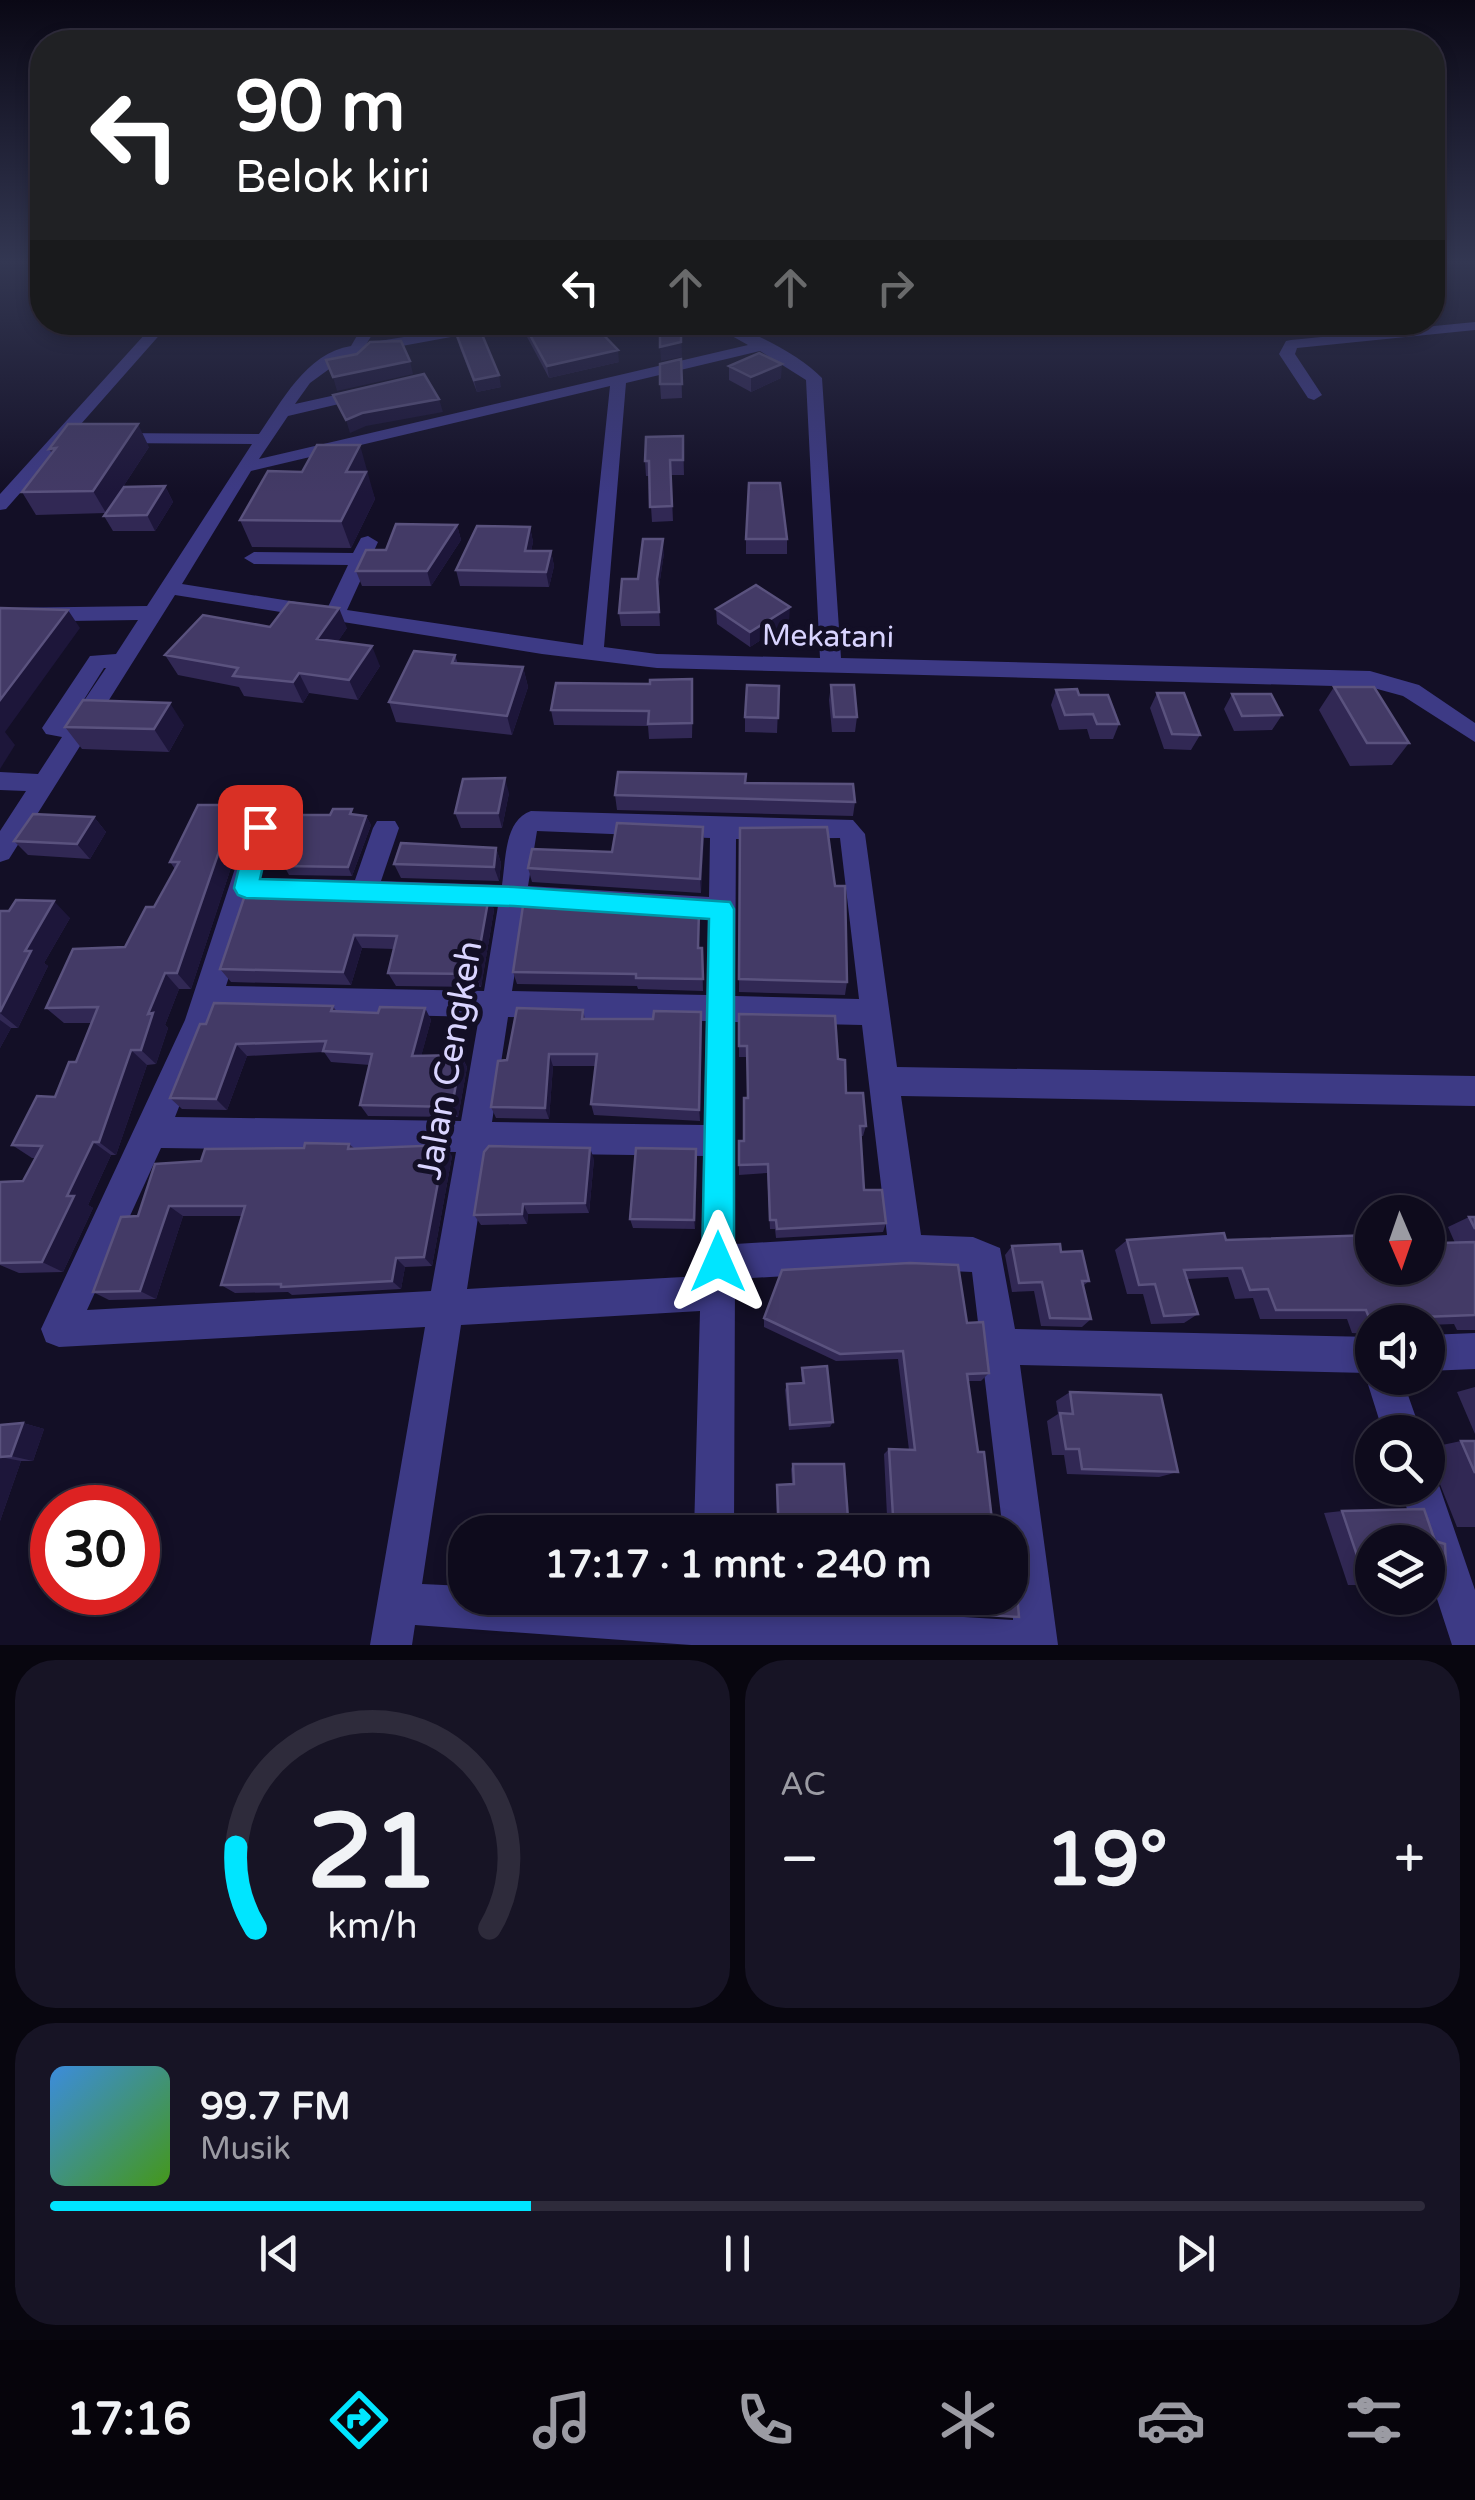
<!DOCTYPE html>
<html lang="id">
<head>
<meta charset="utf-8">
<style>
	:root { --surface:#0e0b1c; --page:#171425; --text:#f1f3f6; --muted:#9b9ba3; --line:#2e2b3b; --accent:#00e5ff }
	body { margin:0; font-family:"Varela Round",sans-serif; background:var(--page); color:var(--text); height:100vh; display:flex; flex-direction:column; font-size:38px; white-space:nowrap }
	* { box-sizing:border-box; margin:0 }
	p { font-size:32px; color:var(--muted) }
	.icon { flex:none; width:55px; height:55px; fill:none; stroke:currentColor; stroke-width:2; stroke-linecap:round; stroke-linejoin:round }
	.map { position:relative; height:1645px; overflow:hidden }
	.drawer { display:flex; flex-direction:column; gap:15px; padding:15px; background:#08060f; flex:1 }
	.drawer>* { flex:none }
	.hud { position:absolute; left:30px; top:30px; width:1415px; height:305px; border-radius:40px; box-shadow:0 5px 15px #0003,0 0 0 2px var(--line); background:#202124; color:#fff; overflow:hidden }
	.needle { width:65px; rotate:178deg }
	.controls { position:absolute; left:1355px; top:1195px; display:grid; gap:20px }
	.controls a { display:grid; place-items:center; width:90px; height:90px; border-radius:50%; background:var(--surface); box-shadow:0 5px 15px #0003,0 0 0 2px var(--line); font-size:50px }
	.speed { position:absolute; left:30px; top:1485px; display:flex; gap:20px; font-size:50px; font-weight:700; text-align:center }
	.speed>* { display:grid; place-content:center; width:130px; height:130px; border-radius:50%; background:var(--surface); box-shadow:0 5px 15px #0003,0 0 0 2px var(--line); line-height:1 }
	.speed .limit { border:15px solid #d22; background:#fff; color:#111 }
	.pin { position:absolute; display:grid; place-items:center; width:85px; height:85px; color:#fff; margin:-42px; border-radius:20px; box-shadow:0 5px 15px #0006 }
	.me { position:absolute; width:110px; margin:-55px; rotate:0deg; stroke-linejoin:round; filter:drop-shadow(0 0 8px #0008) }
	.turn { display:flex; align-items:center; gap:35px; height:210px; padding:0 40px; font-size:45px }
	.turn .icon { width:130px; height:130px; stroke-width:2.5 }
	.turn b { display:block; font-size:70px; line-height:85px }
	.lanes { display:flex; align-items:center; height:95px; padding:0 40px; background:#0003; justify-content:center; gap:50px; direction:ltr }
	.lanes .off { opacity:.35 }
	.big { font-size:75px; font-weight:700; line-height:1.1 }
	.drawer .tile { flex:1; display:flex; flex-direction:column; justify-content:center; gap:15px; min-width:0; padding:0 35px; border-radius:40px; background:var(--page) }
	.drawer .dial { align-items:center; gap:0 }
	.dial svg { height:260px; overflow:visible; fill:none; stroke:var(--line); stroke-width:7; stroke-linecap:round; text-anchor:middle }
	.dial text { fill:var(--text); stroke:none }
	.song { display:flex; align-items:center; gap:30px }
	.cover { width:120px; height:120px; border-radius:15px; background:linear-gradient(135deg,hsl(210 70% 55%),hsl(100 70% 35%)) }
	.played { height:10px; border-radius:5px; background:linear-gradient(90deg,var(--accent) 35%,var(--line) 35%) }
	.keys { display:flex; justify-content:space-around; direction:ltr }
	.heat { display:flex; justify-content:space-between; align-items:center; font-size:55px; direction:ltr }
	.drawer .tiles { flex:1; display:grid; gap:15px; grid-template-columns:1fr 1fr }
	.tile:last-child { grid-column:span 2 }
	.trip { position:absolute; left:448px; top:1515px; width:580px; height:100px; border-radius:40px; background:var(--surface); box-shadow:0 5px 15px #0003,0 0 0 2px var(--line); font-weight:700; line-height:100px; text-align:center }
	.tabs { display:flex; height:160px; justify-content:space-around; align-items:center; background:#06040b; color:var(--muted) }
	.tabs .icon { width:70px; height:70px }
	.tabs .active { color:var(--accent) }
	.tabs b { font-size:45px; color:var(--text) }
	.map>svg:first-child { display:block }
	.lines { fill:none; stroke-linecap:round; stroke-linejoin:round }
	.minor { fill:#3d3a85; fill-rule:evenodd }
	.wall { fill:#312854 }
	.shaded-wall { fill:#1d163a }
	.building { fill:#433a66; stroke:#5a527e; stroke-width:2.5 }
	.route { fill:#00e5ff; stroke:#0095a6; stroke-width:2.5 }
	.labels { text-anchor:middle; stroke-width:10; stroke-linejoin:round; paint-order:stroke }
	.street-label { font-size:30px; fill:#d9d4ff; stroke:#130f26 }
	.near-street-label { font-size:35px; fill:#d9d4ff; stroke:#130f26 }
</style>
</head>
<body>
<div class="map">
<svg width="1475" height="1645" viewBox="0 0 1475 1645">
	<rect width="100%" height="100%" fill="#130f26"/>
	<g class="lines">
		<path class="minor" d="M156 322H171L6 509 0 510V494Z
			M365 322H380L367 343 496 322H533L347 356 310 383 295 404 367 388 373 390V396L288 416 259 459 748 345 707 322C740 322 799 354 822 378L841 658 1370 671 1419 685 1475 723V742L1403 696 1370 687 657 668 542 654 175 595 9 859 0 862V831L26 791 0 790V772L38 774 62 737 46 734 42 728 90 656 116 654 138 620 0 622V608L147 606 252 444 112 443 104 438 112 433 259 434C281 403 306 353 351 346ZM760 351 806 380 820 658 657 654 604 647 626 383ZM610 386 583 645 347 610 378 542 368 536 361 538 353 553 254 552 244 558 254 564 348 565 328 607 182 584 251 471ZM104 668H106L71 720Z
			M1475 322V330L1297 348 1295 354 1322 395 1314 400 1308 398 1279 354 1286 341 1291 340Z
			M531 811 853 820 865 834 897 1067 1475 1076V1106L901 1096 921 1235 973 1237 1000 1248 1015 1329 1372 1337V1378H1402L1421 1432H1383L1366 1378 1368 1373 1020 1365 1058 1645H691L415 1625 412 1645H370L425 1327 59 1347 46 1342 41 1329 185 1020 251 820H269L273 827 260 878 355 880 373 828 377 821H395L399 828 381 881 502 885C506 860 504 820 531 811ZM537 831 710 838 709 897 528 886ZM840 838 859 999 735 996 736 839ZM254 899 498 906 484 991 226 986ZM525 908 708 919 707 995 512 991ZM217 1011 479 1017 461 1121 175 1117ZM508 1017 706 1021 704 1125 492 1122ZM735 1022 862 1025 887 1235 735 1244ZM161 1148 456 1152 431 1291 87 1310ZM488 1153 703 1156 701 1276 467 1289ZM905 1269 972 1272 1003 1532H1010L1013 1620 734 1603 733 1598 692 1601 465 1598V1586L422 1584 461 1325 700 1311 694 1532H734L735 1279Z
			M1475 1333V1369L1428 1371V1335Z
			M1428 1472 1434 1474 1440 1488 1475 1590V1645H1452L1428 1571V1542H1418L1400 1488H1428Z"/>
	</g>
	<path class="wall" d="M524 324 619 362 549 378 526 335Z
		M457 336 501 387 477 392 460 348Z
		M681 359 682 398 661 399 660 384Z
		M729 366 781 378 751 392 729 380Z
		M683 436 684 475H671L673 521 652 522 649 476H646L645 461Z
		M149 447 106 513 36 515 22 492 52 454 49 449Z
		M368 472 367 475 375 499 351 548 252 547 240 520Z
		M165 486 173 502 155 531H113L104 516Z
		M457 525 461 540 431 586H362L356 571 386 550Z
		M530 527 533 542 531 551H551L554 566 549 587 460 586 456 570Z
		M746 539H787V554H746Z
		M664 553 658 593 660 626H621L619 613 638 579Z
		M716 609 789 622 750 647 717 624Z
		M270 627 347 628 338 641 380 666 358 700 309 693 303 703 244 696 239 687 178 675 165 655Z
		M455 655 458 664 523 667 528 687 512 735 396 722 389 702Z
		M831 685 857 717 855 732H832L829 700Z
		M779 686 777 733 745 732V717Z
		M1334 687 1409 743 1392 765 1350 766 1319 710Z
		M1056 690 1079 695 1119 724 1113 739H1090L1087 729 1059 730 1051 705Z
		M1157 693 1200 735 1191 750 1164 749 1150 708Z
		M693 694 692 738 649 739 648 726 554 725 551 710Z
		M1232 694 1282 715 1272 730 1234 731 1224 709Z
		M184 725 169 752 82 749 65 727Z
		M745 783 855 802 853 816 617 810 615 795Z
		M509 793 502 828H461L455 813Z
		M235 805 246 822 191 989H179L165 1025 168 1028 156 1064 147 1065 116 1155H111L88 1205 93 1208 63 1272 19 1273 0 1265V1182L23 1181 36 1158H32L12 1145 55 1097 76 1062 91 1023H64L46 1008 125 947 154 907 175 869 170 862Z
		M355 815 366 816 371 825 352 876 289 875 284 866 289 850H286L281 841Z
		M94 817 106 832 90 859 28 855 14 841Z
		M703 827 701 893 532 882 528 868 612 852Z
		M740 828 847 982 845 995 739 992Z
		M496 848 501 863 499 881 401 878 394 864Z
		M489 896 494 910 481 987 396 986 388 973 394 949 362 948 351 985 231 982 220 969Z
		M0 911 70 918 44 963 48 966 18 1028H11L0 1048Z
		M699 922V948H702L703 991 638 989 637 986 517 984 513 972Z
		M333 1006 337 1012 378 1013 425 1008 431 1020 421 1056 461 1055 467 1067 458 1117 368 1116 360 1105 370 1065 331 1062 324 1052 247 1056 227 1110 182 1109 170 1098 206 1024Z
		M583 1010 585 1019H653L701 1012 700 1121 594 1115 591 1104 596 1066H553L549 1119 496 1118 491 1107 507 1060Z
		M739 1014 838 1059 846 1093 866 1126 863 1136H861L864 1190 886 1223 883 1232 776 1238 775 1229H770L767 1173 739 1175V1141H744L748 1098 747 1057H739Z
		M349 1144 354 1148 452 1156 432 1266 405 1267 401 1289 292 1295 288 1292 235 1293 221 1285 242 1216H183L156 1299 109 1300 93 1292 138 1216 201 1161Z
		M594 1159 589 1213 528 1214 527 1224 481 1225 474 1215Z
		M697 1160 695 1229 633 1228 630 1219Z
		M1372 1217V1268L1440 1243H1455L1448 1227 1469 1217H1475V1330H1457L1454 1324 1428 1325V1322H1372V1334L1352 1333 1347 1319H1260L1253 1298 1235 1299 1228 1277 1187 1279 1198 1314 1184 1323 1151 1324 1143 1294H1127L1115 1250 1127 1240H1226L1365 1235 1361 1224Z
		M1012 1246 1061 1252 1089 1281 1083 1286 1091 1319 1082 1327 1041 1326 1034 1291 1012 1292 1005 1255Z
		M910 1263 958 1265 967 1323 983 1322 989 1373 981 1381H968L978 1452H984L992 1520H1007L1012 1533 1019 1617 780 1602 779 1598H1010V1532H881V1519L887 1516 884 1454 889 1449 909 1450 898 1359 836 1361 764 1327V1318L782 1270Z
		M802 1368 833 1422 830 1427 789 1430 785 1390 787 1384 802 1383 801 1374Z
		M1475 1387V1434L1457 1392Z
		M1070 1392 1178 1472 1159 1477 1067 1474 1064 1455H1052L1047 1421 1058 1414 1056 1401Z
		M23 1423 44 1429 33 1461H21L0 1521V1425Z
		M1461 1441H1475V1527H1457L1428 1454V1448Z
		M793 1464 849 1532H777L776 1489 777 1485 792 1484 791 1469Z
		M1342 1511 1428 1542 1372 1585H1348L1324 1513Z"/>
	<path class="shaded-wall" d="M681 326 682 357 661 361 660 347Z
		M618 350 619 362 549 378 547 366Z
		M410 361 413 374 337 391 333 377Z
		M782 364 781 378 751 392V377Z
		M499 375 501 387 477 392 474 380Z
		M439 399 443 412 366 426 350 433 346 420 362 413Z
		M138 424 149 447 106 513 93 491Z
		M360 445 375 499 351 548 341 521 346 472Z
		M165 486 173 502 155 531 147 515Z
		M457 525 461 540 431 586 427 571Z
		M530 527 533 542 528 566 525 551Z
		M663 539 664 553 658 593 660 626 657 579Z
		M551 551 554 566 549 587 546 572Z
		M790 607 789 622 750 647V632Z
		M339 608 347 628 326 659 317 639Z
		M68 610 80 628 5 732 15 745 0 769V700Z
		M372 646 380 666 358 700 349 680Z
		M523 667 528 687 512 735 507 716Z
		M299 673 309 693 303 703 293 682Z
		M170 703 184 725 169 752 154 729Z
		M505 778 509 793 502 828 498 813Z
		M235 805 246 822 191 989 177 973Z
		M366 816 371 825 352 876 348 867Z
		M94 817 106 832 90 859 77 844Z
		M703 827 704 842 701 893 700 879Z
		M496 848 501 863 499 881 494 867Z
		M489 896 494 910 481 987 475 974Z
		M54 901 70 918 44 963 48 966 18 1028 0 1013 25 951Z
		M354 935 362 948 351 985 343 972Z
		M165 973 179 989 165 1025 168 1028 156 1064 141 1050 148 1014Z
		M425 1008 431 1020 418 1068 412 1056Z
		M701 1012 702 1025 700 1121 699 1110Z
		M0 1020 11 1028 0 1048Z
		M236 1044 247 1056 227 1110 216 1099Z
		M131 1050 147 1065 116 1155 99 1142Z
		M549 1054 553 1066 549 1119 545 1108Z
		M461 1055 467 1067 458 1117 452 1107Z
		M93 1142 111 1155 88 1205 93 1208 63 1272 42 1262 67 1196Z
		M445 1145 452 1156 432 1266 424 1257Z
		M590 1148 594 1159 589 1213 585 1203Z
		M696 1149 697 1160 695 1229 694 1220Z
		M523 1204 528 1214 527 1224 522 1214Z
		M169 1206 183 1216 156 1299 140 1291Z
		M396 1258 405 1267 401 1289 392 1281Z
		M23 1423 44 1429 33 1461 11 1456Z
		M0 1457 21 1461 0 1521Z
		M579 1521 584 1523 583 1532H578Z"/>
	<path class="building" d="M531 322H591L618 350 547 366 524 324Z
		M681 326V342L660 347V330Z
		M481 332 499 375 474 380 457 336Z
		M401 341 410 361 333 377 326 360 357 354 370 342Z
		M759 353 782 364 751 377 729 366Z
		M681 359 682 384H660V364Z
		M424 374 439 399 362 413 346 420 333 395Z
		M68 424H138L93 491 22 492 56 448 49 449Z
		M683 436V460H670L672 506 650 507 649 461H645L646 437Z
		M317 445H360L346 472H366L341 521 240 520 268 471 302 472Z
		M749 483H780L787 539H746Z
		M165 486 147 515 104 516 124 487Z
		M396 524 457 525 427 571H356L366 550H386Z
		M477 526 530 527 525 551H551L546 572 456 570Z
		M643 539H663L657 579 659 612 619 613 622 579H638Z
		M756 585 790 607 750 632 716 609Z
		M289 602 339 608 317 639 372 646 349 680 299 673 293 682 233 676 238 668 165 655 203 615 270 627Z
		M0 608 68 610 0 700Z
		M414 651 455 655 452 663 523 667 507 716 389 702Z
		M692 679V723L648 724 649 711 551 710 556 683 650 684V680Z
		M747 685 779 686 778 718 745 717Z
		M831 685H854L857 717H834Z
		M1334 687H1374L1409 743H1367Z
		M1077 689 1079 695H1108L1119 724H1097L1093 714 1065 715 1056 690Z
		M1157 693H1184L1200 735 1172 734Z
		M1232 694H1271L1282 715 1242 716Z
		M83 700 170 703 154 729 65 727Z
		M618 772 746 774 745 783 853 784 855 802 615 795Z
		M505 778 498 813H455L463 779Z
		M198 805H235L177 973H165L148 1014 153 1013 141 1050H131L99 1142H93L67 1196H74L42 1262 0 1263V1182L23 1181 42 1146 12 1145 37 1096 55 1097 69 1062H76L98 1007 46 1008 73 949 125 947 146 907H154L179 862H170Z
		M333 809H352L350 814 366 816 348 867 284 866 291 841H281L290 815H330Z
		M33 814 94 817 77 844 14 841Z
		M617 823 703 827 700 879 528 868 532 849 612 852Z
		M827 827 835 886H845L847 982 739 979 740 828Z
		M401 843 496 848 494 867 394 864Z
		M246 892 489 896 475 974 388 973 397 936 354 935 343 972 220 969Z
		M524 899 699 910 698 948H702L703 979 636 978V974L513 972Z
		M16 900 54 901 25 951H31L0 1012V911H9Z
		M214 1003 333 1006 331 1011 378 1013 380 1007 425 1008 412 1056 461 1055 452 1107 360 1105 372 1054 323 1051 326 1041 236 1044 216 1099 170 1098 200 1024H206Z
		M517 1008 583 1010 582 1019H653L654 1011 701 1012 699 1110 591 1104 597 1054H549L545 1108 491 1107 498 1061 507 1060Z
		M739 1014 835 1016 838 1059 845 1060 846 1093H863L866 1126H860L864 1190H882L886 1223 777 1229 776 1220H770L768 1164 739 1165V1141H744V1098H748L747 1046H739Z
		M305 1143 349 1144 348 1149 445 1145 424 1257 396 1258 392 1281 281 1287V1284L221 1285 245 1206H169L140 1291 93 1292 121 1217 138 1216 155 1164 201 1161 205 1149 304 1148Z
		M489 1146 590 1148 585 1203 523 1204 522 1214 474 1215 484 1152Z
		M636 1148 696 1149 694 1220 630 1219Z
		M1428 1216 1440 1243 1475 1242V1315L1422 1317 1424 1322H1372V1325L1366 1310H1276L1268 1289 1250 1290 1242 1268 1184 1270 1198 1314 1164 1316 1155 1284 1139 1285 1127 1240 1224 1233 1226 1240 1372 1235V1268H1428Z
		M1469 1217H1475V1229Z
		M1060 1244 1061 1252 1082 1251 1089 1281H1082L1091 1319 1050 1318 1042 1282 1019 1283 1012 1246Z
		M910 1263 958 1265 967 1323 983 1322 989 1373 967 1374 978 1452H984L992 1520H1007L1012 1533 1019 1617 781 1602V1598H1010V1532H887L886 1516H893L889 1449 915 1450 903 1351 840 1354 764 1318 782 1270Z
		M827 1366 833 1422 790 1425 787 1384 804 1383 802 1368Z
		M1070 1392 1161 1395 1178 1472 1082 1469 1079 1449H1066L1060 1413 1073 1414Z
		M23 1423 11 1456 0 1457V1425Z
		M1461 1441H1475V1473Z
		M793 1464H844L849 1532H779L777 1485 794 1484Z
		M1424 1509 1435 1541 1445 1544 1446 1565H1428V1542H1372V1585H1367L1342 1511Z
		M549 1520 579 1521 578 1532H547Z"/>
	<linearGradient id="sky" x2="0" y2="1"><stop stop-color="#0a0815"/><stop offset="0.53" stop-color="#333752"/><stop offset="1" stop-color="#333752" stop-opacity="0"/></linearGradient>
	<rect width="1475" height="494" fill="url(#sky)"/>
	<path class="route" d="M260 818 272 827 260 879 514 887 730 902 734 909V1262L729 1274 718 1278 707 1274 702 1262 709 919 514 906 246 898 238 895 234 888 249 827Z"/>
	<g class="labels">
		<g class="street-label">
			<text transform="translate(828 636) rotate(1)" y="10">Mekatani</text>
		</g>
		<g class="near-street-label">
			<text transform="translate(449 1060) rotate(-80)" y="12">Jalan Cengkeh</text>
		</g>
	</g>
</svg>
<div class="controls">
<a><svg class="needle" viewBox="-14 -14 28 28"><path d="M0-13l5 13h-10z" fill="#e53935"/><path d="M0 13l5-13h-10z" fill="#9b9ba3"/></svg></a>
<a><svg class="icon" aria-label="sound" viewBox="0 0 24 24"><path d="M4 9h4l5-4v14l-5-4H4zM17 9q2 3 0 6"/></svg></a>
<a><svg class="icon" aria-label="search" viewBox="0 0 24 24"><circle cx="10" cy="10" r="6"/><path d="M15 15l6 6"/></svg></a>
<a><svg class="icon" aria-label="layers" viewBox="0 0 24 24"><path d="M12 4l9 5-9 5-9-5zM3 14l9 5 9-5"/></svg></a>
</div>
<div class="speed"><div class="limit">30</div></div>
<div class="pin" style="left:260px;top:827px;background:#d93025"><svg class="icon" aria-label="arrive" viewBox="0 0 24 24"><path d="M6 21V4h12l-3 4 3 4H6"/></svg></div>
<svg class="me" style="left:718px;top:1262px" viewBox="-20 -20 40 40"><path d="M0-17L14 15 0 8-14 15z" fill="#00e5ff" stroke="#fff" stroke-width="4"/></svg>
<div class="trip">17:17 · 1 mnt · 240 m</div>
<div class="hud">
<div class="turn"><svg class="icon" aria-label="left" viewBox="0 0 24 24"><path d="M17 20v-9H6M10 6l-5 5 5 5"/></svg><div><b>90 m</b>Belok kiri</div></div>
<div class="lanes"><svg class="icon" aria-label="left" viewBox="0 0 24 24"><path d="M17 20v-9H6M10 6l-5 5 5 5"/></svg><svg class="icon off" aria-label="ahead" viewBox="0 0 24 24"><path d="M12 20V5M6 11l6-6 6 6"/></svg><svg class="icon off" aria-label="ahead" viewBox="0 0 24 24"><path d="M12 20V5M6 11l6-6 6 6"/></svg><svg class="icon off" aria-label="right" viewBox="0 0 24 24"><path d="M7 20v-9h11M14 6l5 5-5 5"/></svg></div>
</div>
</div>
<section class="drawer">
<div class="tiles">
<div class="tile dial"><svg viewBox="0 0 100 80">
<path d="M14 69A42 42 0 1 1 86 69"/>
<path d="M14 69A42 42 0 0 1 8 44" stroke="#00e5ff"/>
<text x="50" y="56" font-size="32" font-weight="700">21</text>
<text x="50" y="72" font-size="11">km/h</text>
</svg></div>
<div class="tile"><p>AC</p>
<div class="heat"><a>−</a><b class="big">19°</b><a>+</a></div>
</div>
<div class="tile">
<div class="song"><i class="cover"></i><div><b>99.7 FM</b><p>Musik</p></div></div>
<div class="played"></div>
<div class="keys"><svg class="icon" aria-label="previous" viewBox="0 0 24 24"><path d="M18 5L8 12l10 7zM5 5v14"/></svg><svg class="icon" aria-label="pause" viewBox="0 0 24 24"><path d="M8 5v14M16 5v14"/></svg><svg class="icon" aria-label="next" viewBox="0 0 24 24"><path d="M6 5l10 7-10 7zM19 5v14"/></svg></div>
</div>
</div>
</section>
<nav class="tabs">
<b>17:16</b>
<svg class="icon active" aria-label="directions" viewBox="0 0 24 24"><path d="M12 3l9 9-9 9-9-9zM9 14v-3h6M13 9l2 2-2 2"/></svg>
<svg class="icon" aria-label="music" viewBox="0 0 24 24"><path d="M9 18V5l10-2v13"/><circle cx="6" cy="18" r="3"/><circle cx="16" cy="16" r="3"/></svg>
<svg class="icon" aria-label="phone" viewBox="0 0 24 24"><path d="M5 4h4l2 5-3 2q2 4 5 5l2-3 5 2v4C11 20 4 13 5 4z"/></svg>
<svg class="icon" aria-label="climate" viewBox="0 0 24 24"><path d="M12 3v18M4 7l16 10M4 17L20 7"/></svg>
<svg class="icon" aria-label="car" viewBox="0 0 24 24"><path d="M5 17H2v-5l4-1 3-4h7l3 4 3 1v5h-3M9 17h6M6 11h13"/><circle cx="7" cy="17" r="2"/><circle cx="17" cy="17" r="2"/></svg>
<svg class="icon" aria-label="filters" viewBox="0 0 24 24"><path d="M4 7h16M4 17h16"/><circle cx="9" cy="7" r="2"/><circle cx="15" cy="17" r="2"/></svg>
</nav>
</body>
</html>
